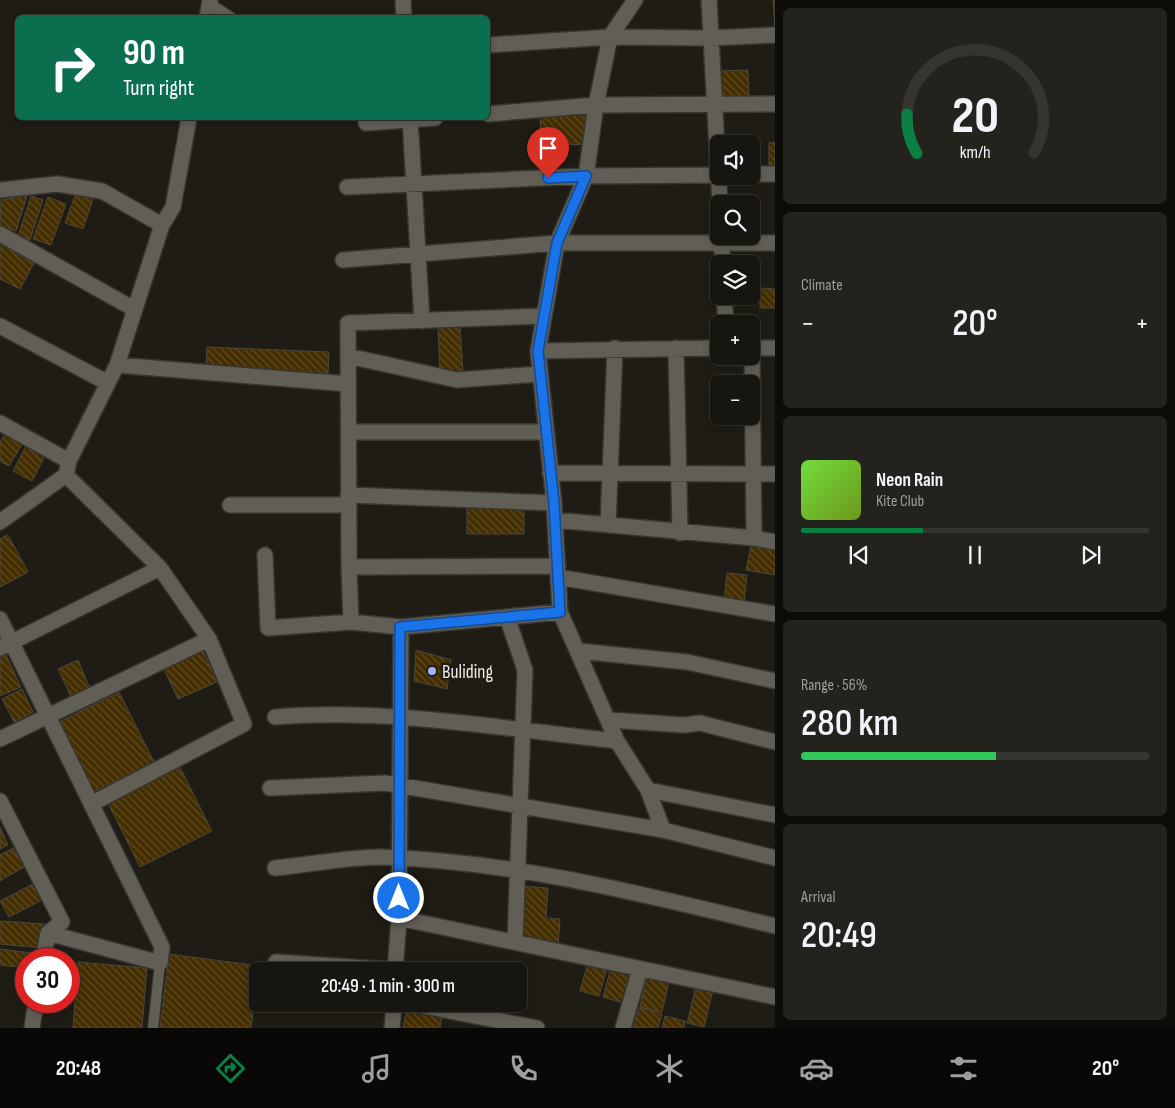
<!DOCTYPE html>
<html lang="en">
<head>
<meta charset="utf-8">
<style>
	:root { --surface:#16150f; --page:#23221d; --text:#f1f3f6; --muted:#9e9f9e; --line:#35342f; --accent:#0b8043 }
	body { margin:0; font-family:"Sofia Sans Condensed",sans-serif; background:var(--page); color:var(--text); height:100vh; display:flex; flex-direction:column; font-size:19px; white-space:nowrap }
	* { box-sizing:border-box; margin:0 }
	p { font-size:16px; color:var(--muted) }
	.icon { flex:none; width:28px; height:28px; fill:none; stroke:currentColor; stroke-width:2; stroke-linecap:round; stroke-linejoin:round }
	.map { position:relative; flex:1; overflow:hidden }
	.panel { display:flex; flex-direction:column; gap:8px; padding:8px; background:#0c0c08; width:400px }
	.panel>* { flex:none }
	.guide { position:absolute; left:15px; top:15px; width:475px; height:105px; border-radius:8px; box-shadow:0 2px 8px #0003,0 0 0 1px var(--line); background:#0b6e4f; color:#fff; overflow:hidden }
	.fabs { position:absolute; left:710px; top:135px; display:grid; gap:10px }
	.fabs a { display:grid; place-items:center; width:50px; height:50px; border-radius:8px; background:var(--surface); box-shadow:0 2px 8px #0003,0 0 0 1px var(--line); font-size:25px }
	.speed { position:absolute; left:15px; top:948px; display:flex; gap:10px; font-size:25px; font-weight:700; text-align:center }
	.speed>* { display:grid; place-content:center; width:65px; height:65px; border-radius:50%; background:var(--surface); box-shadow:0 2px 8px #0003,0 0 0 1px var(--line); line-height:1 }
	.speed .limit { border:8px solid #d22; background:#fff; color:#111 }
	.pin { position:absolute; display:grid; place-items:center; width:42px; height:42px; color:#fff; margin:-51px -21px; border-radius:50% 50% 50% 0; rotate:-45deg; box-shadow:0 0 5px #0007 }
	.pin .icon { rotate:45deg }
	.me { position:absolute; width:55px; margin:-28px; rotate:0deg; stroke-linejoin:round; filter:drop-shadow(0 0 4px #0008) }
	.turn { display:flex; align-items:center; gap:18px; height:105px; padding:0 25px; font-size:22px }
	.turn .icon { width:65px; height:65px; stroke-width:2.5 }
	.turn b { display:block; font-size:35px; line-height:42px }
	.big { font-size:38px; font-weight:600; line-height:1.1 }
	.panel .widget { flex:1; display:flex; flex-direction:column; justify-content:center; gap:8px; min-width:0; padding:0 18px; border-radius:8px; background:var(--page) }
	.panel .dial { align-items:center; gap:0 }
	.dial svg { height:130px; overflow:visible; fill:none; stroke:var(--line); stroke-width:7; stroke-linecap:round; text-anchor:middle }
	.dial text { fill:var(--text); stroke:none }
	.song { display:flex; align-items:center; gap:15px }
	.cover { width:60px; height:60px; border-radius:8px; background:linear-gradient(135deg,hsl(100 70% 55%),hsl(80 70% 35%)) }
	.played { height:5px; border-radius:2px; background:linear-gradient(90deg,var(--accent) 35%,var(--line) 35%) }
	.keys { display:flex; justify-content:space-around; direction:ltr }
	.heat { display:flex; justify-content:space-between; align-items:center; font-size:28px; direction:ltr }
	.charge { height:8px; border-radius:4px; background:linear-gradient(90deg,#34c759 56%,var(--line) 0) }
	.trip { position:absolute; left:249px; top:962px; width:278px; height:50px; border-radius:8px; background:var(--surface); box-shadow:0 2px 8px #0003,0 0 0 1px var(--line); font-weight:600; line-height:50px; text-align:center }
	.tab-bar { display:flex; height:80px; justify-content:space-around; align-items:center; background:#090806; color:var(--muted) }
	.tab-bar .icon { width:35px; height:35px }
	.tab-bar .current { color:var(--accent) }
	.tab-bar b { font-size:22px; color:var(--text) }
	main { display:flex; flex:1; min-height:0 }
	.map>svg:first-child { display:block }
	.building { fill:url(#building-back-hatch); stroke:#4b463e }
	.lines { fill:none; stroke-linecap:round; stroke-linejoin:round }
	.lane-casing { stroke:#363530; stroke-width:12 }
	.street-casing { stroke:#363530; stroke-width:18 }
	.lane { stroke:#605e55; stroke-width:10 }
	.street { stroke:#605e55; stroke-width:15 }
	.route-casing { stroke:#114b97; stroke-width:12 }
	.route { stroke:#1a73e8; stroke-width:9 }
	.poi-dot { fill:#9fb3fd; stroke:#1e1c14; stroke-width:2 }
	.labels { text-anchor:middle; stroke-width:5; stroke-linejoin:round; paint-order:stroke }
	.poi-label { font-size:19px; fill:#edece7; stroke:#1e1c14; text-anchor:start }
</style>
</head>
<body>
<main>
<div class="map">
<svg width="775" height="1028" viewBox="0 0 775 1028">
	<defs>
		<pattern id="building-back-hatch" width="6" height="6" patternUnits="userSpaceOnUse" patternTransform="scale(1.25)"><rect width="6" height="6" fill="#442e00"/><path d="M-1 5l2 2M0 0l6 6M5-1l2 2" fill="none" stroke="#5f4c25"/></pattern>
	</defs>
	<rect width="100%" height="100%" fill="#1e1c14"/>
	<path class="building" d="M773 0H775V29Z
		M748 70 749 96 721 98 719 71Z
		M585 112 586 144 541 146 540 113Z
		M775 142V170H769V143Z
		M76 193 93 199 83 229 65 223Z
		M27 196 16 231 0 226 1 200Z
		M31 196 43 200 30 240 18 236Z
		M48 197 66 204 51 245 33 239Z
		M0 244 34 263 20 289 0 279Z
		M760 288 775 289V308H760Z
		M460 326 463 371 440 372 438 328Z
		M207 347 329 352 328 373 206 368Z
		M6 432 23 443 9 466 0 461V442Z
		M26 446 45 456 32 481 13 471Z
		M467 505 524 506V534H467Z
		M8 535 28 572 0 587V539Z
		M751 546 775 550V575L746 570Z
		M727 573 747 575 744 603 724 601Z
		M202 649 217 682 178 699 163 667Z
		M416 650 451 660 447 689 414 681Z
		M6 655 21 687 0 696V658Z
		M78 660 91 691 72 699 58 669Z
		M22 689 33 712 14 722 2 699Z
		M119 692 154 762 91 793 57 723Z
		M180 767 212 831 140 867 108 803Z
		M0 827 8 845 0 849Z
		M13 848 24 867 0 881V855Z
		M33 884 42 900 9 917 0 901Z
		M521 886 548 888 546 918 560 919 558 946 517 937Z
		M0 921 45 924 43 948 0 944Z
		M0 949 32 953 31 959H26V968L0 965Z
		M169 954 259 966 251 1028H160Z
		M589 959 608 965 599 996 580 991Z
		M78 962 147 968 142 1028H73Z
		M612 964 636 971 627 1004 603 997Z
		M647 976 669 981 662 1012 640 1007Z
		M696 986 713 990 704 1027 687 1023Z
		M639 1007 662 1014 658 1028H633Z
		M407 1008 442 1016 440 1028H403Z
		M665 1016 685 1021 684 1028H662Z"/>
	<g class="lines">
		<g class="lane-casing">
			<path id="lane" d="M209 3 232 18
				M153 1028 160 963"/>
		</g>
		<g class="street-casing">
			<path id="street" d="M403 0 404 18
				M635 0 610 37 596 105 586 176 557 243 538 351 554 503 560 612 617 741 648 790 775 815
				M709 0 720 204
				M207 18 210 0
				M488 45 610 37 711 38 775 35
				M488 114 596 105 775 104
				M410 118 422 321
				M366 123 435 118
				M751 174H775
				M347 187 586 176 719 175
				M0 190 57 184 102 191 162 225
				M0 234 134 309
				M721 236 723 264
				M343 260 557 243H775
				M724 296 726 324
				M0 326 108 383
				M676 348 680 533
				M751 348H775
				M752 348 754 538
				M538 351 719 348
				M348 356 457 380 539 374
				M117 365 348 384
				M0 423 69 461
				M349 432H545
				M550 473 775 474
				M66 475 160 568 209 639 244 724 91 804
				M348 495 554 503
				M230 505H349
				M555 520 754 538 775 542
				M0 522 66 475 69 461 117 365 162 225 173 207 189 118
				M608 525 615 348
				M265 555 268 628 351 622 401 627 560 612
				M349 567 558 566
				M558 577 775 614
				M507 617 525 670 515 942
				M0 619 162 947 160 963 48 933
				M351 622 349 567 348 323 543 316
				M0 648 160 568
				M579 651 687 662 775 681
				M275 717C389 708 504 729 617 741
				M609 720 684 725 700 723 775 742
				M0 739 209 639
				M270 788 385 783 663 830 775 858
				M648 790 663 830
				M0 801 62 922 48 933 43 959
				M275 868C307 865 348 857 380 857 514 861 646 895 775 926
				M399 918 401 627
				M276 962 395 970
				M395 971 399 918 775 997
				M414 1004 537 1028
				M32 1028 36 1001
				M392 1028 394 1004
				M623 1028 640 969"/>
		</g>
		<use href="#lane" class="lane"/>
		<use href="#street" class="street"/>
	</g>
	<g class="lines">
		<g class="route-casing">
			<path id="route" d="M399 898 400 627 560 612 554 503 538 351 557 243 586 176 548 178"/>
		</g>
		<use href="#route" class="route"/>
	</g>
	<circle class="poi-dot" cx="432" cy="671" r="5"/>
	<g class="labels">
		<g class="poi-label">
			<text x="442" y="678">Buliding</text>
		</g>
	</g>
</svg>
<div class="fabs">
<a><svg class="icon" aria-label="sound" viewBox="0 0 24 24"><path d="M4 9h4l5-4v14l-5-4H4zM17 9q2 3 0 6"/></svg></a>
<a><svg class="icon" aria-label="search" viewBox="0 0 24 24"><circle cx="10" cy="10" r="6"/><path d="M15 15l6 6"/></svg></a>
<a><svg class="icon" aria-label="layers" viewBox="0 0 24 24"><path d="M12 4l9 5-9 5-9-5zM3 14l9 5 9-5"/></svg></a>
<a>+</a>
<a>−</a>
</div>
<div class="speed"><div class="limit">30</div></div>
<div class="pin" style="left:548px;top:178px;background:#d93025"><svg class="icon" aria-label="arrive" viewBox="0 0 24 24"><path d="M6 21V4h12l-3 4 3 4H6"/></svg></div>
<svg class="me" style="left:399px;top:898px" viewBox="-20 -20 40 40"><circle r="17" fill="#1a73e8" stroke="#fff" stroke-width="3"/><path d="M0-11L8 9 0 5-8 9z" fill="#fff"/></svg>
<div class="trip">20:49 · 1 min · 300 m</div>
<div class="guide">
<div class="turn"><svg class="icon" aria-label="right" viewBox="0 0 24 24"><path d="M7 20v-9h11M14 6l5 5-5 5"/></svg><div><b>90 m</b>Turn right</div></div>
</div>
</div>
<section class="panel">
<div class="widget dial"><svg viewBox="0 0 100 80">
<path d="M14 69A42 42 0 1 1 86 69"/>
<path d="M14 69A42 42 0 0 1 8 45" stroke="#0b8043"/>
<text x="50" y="56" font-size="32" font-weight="700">20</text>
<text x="50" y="72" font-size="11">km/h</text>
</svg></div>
<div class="widget"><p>Climate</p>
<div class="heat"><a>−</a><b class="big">20°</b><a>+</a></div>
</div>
<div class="widget">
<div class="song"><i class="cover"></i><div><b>Neon Rain</b><p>Kite Club</p></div></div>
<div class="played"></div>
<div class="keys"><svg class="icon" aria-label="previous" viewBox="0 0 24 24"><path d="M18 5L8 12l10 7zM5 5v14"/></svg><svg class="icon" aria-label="pause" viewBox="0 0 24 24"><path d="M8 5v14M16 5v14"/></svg><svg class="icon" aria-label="next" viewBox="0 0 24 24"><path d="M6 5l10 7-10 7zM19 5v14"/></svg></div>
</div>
<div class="widget"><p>Range · 56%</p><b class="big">280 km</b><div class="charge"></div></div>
<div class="widget"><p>Arrival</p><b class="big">20:49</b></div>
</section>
</main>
<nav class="tab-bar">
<b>20:48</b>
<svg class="icon current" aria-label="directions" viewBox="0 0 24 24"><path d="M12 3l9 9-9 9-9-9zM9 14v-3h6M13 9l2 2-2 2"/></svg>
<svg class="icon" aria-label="music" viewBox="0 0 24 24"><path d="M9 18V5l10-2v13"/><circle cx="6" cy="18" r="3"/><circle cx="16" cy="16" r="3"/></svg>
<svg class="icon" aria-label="phone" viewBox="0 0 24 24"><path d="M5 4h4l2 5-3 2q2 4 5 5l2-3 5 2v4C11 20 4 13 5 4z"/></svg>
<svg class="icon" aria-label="climate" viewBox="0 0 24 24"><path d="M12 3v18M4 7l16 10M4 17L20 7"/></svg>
<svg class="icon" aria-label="car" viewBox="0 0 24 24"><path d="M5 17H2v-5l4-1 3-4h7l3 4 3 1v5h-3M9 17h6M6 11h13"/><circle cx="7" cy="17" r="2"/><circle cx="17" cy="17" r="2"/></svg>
<svg class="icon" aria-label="filters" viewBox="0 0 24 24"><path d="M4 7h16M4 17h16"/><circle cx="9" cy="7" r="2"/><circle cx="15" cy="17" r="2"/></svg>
<b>20°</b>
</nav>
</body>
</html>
